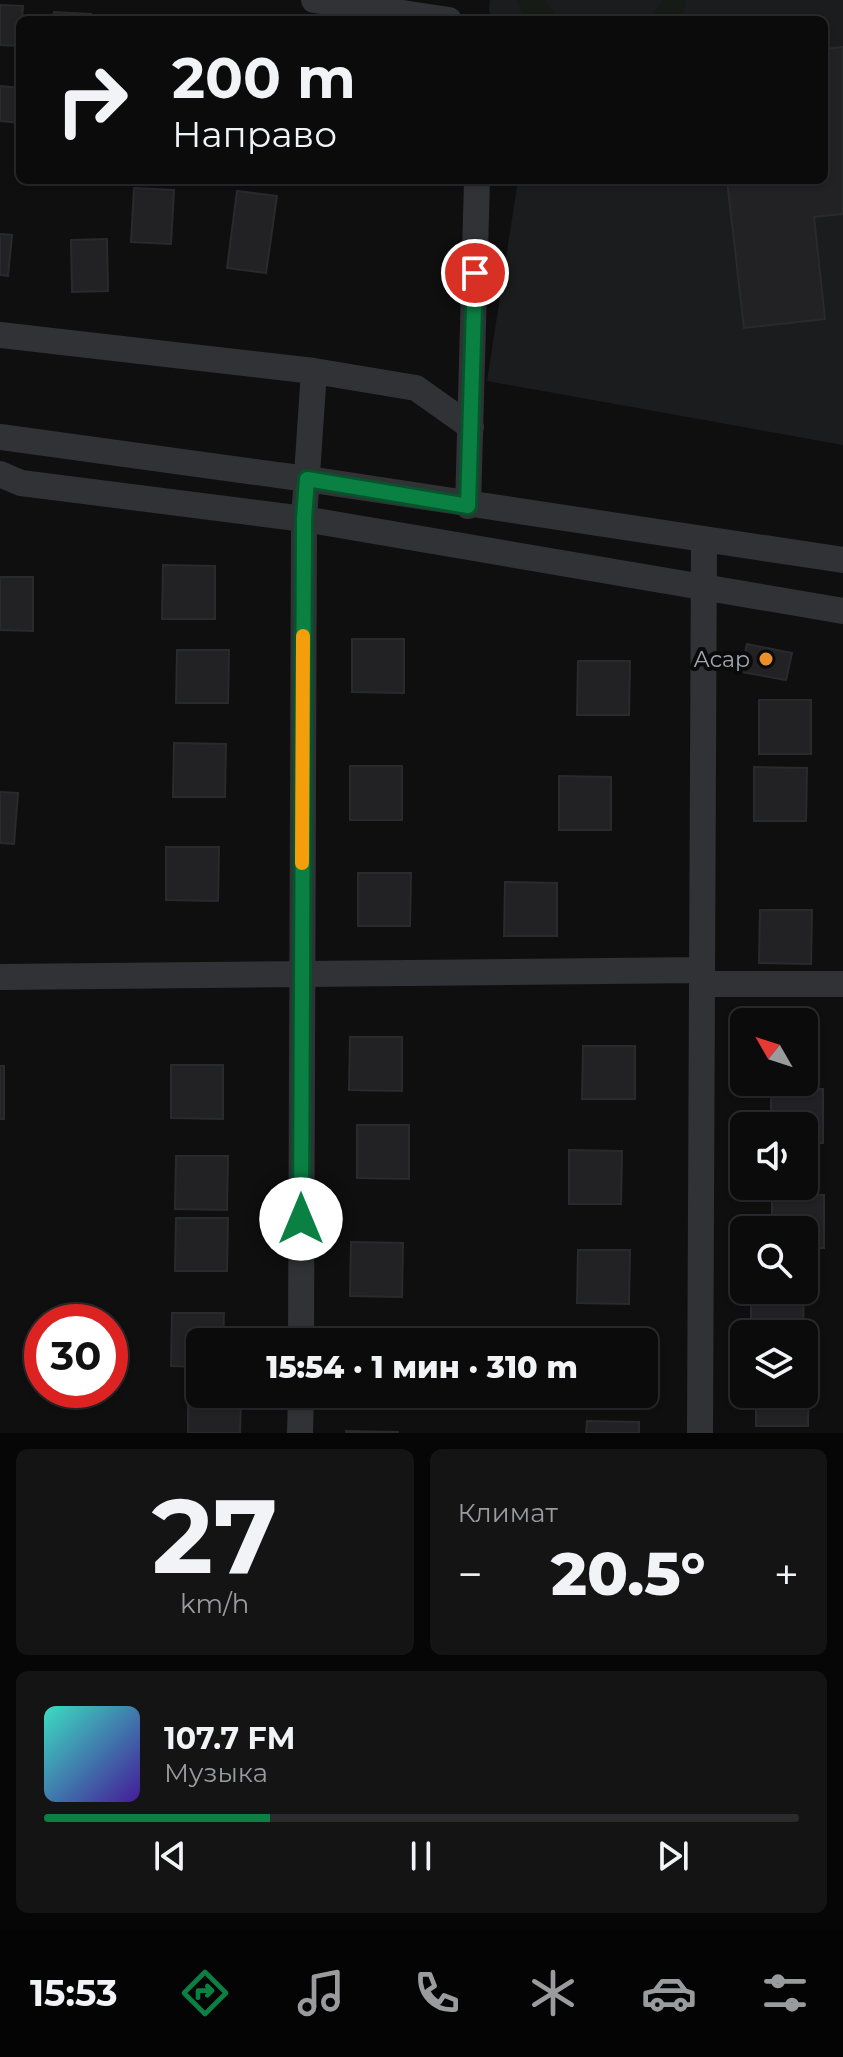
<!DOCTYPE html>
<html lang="ru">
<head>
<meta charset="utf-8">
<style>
	:root { --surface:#0b0b0c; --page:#141415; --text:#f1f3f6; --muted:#9a9b9d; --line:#2b2b2d; --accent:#0b8043 }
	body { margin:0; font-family:Montserrat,sans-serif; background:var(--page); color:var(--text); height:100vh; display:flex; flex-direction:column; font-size:30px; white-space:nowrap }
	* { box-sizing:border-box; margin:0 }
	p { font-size:26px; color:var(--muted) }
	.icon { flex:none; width:44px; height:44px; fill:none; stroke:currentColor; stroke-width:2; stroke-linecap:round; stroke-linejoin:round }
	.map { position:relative; height:1433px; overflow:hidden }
	.details { display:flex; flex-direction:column; gap:16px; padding:16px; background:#060607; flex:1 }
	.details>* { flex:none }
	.top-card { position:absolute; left:16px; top:16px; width:812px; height:168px; border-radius:12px; box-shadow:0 2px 6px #0004,0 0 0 2px var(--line); background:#0b0b0c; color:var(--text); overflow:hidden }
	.needle { width:52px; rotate:309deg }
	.tools { position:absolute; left:730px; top:1008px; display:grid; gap:16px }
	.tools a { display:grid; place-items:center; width:88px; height:88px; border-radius:12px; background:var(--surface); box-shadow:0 2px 6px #0004,0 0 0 2px var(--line); font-size:40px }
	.speed { position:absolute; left:24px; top:1304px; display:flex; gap:16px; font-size:40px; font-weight:700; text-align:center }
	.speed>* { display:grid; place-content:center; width:104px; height:104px; border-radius:50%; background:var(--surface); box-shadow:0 2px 6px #0004,0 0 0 2px var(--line); line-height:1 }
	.speed .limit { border:12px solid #d22; background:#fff; color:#111 }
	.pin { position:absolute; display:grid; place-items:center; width:68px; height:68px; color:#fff; margin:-34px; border:4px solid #fff; border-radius:50%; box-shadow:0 2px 8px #0007 }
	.me { position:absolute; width:88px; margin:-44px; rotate:0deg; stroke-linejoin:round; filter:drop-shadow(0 0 6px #0008) }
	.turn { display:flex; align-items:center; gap:28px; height:168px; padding:0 24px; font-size:36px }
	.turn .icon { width:104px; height:104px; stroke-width:2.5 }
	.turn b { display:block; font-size:56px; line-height:68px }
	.big { font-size:60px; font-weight:800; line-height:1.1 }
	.details .card { flex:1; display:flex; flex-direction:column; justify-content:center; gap:12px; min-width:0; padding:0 28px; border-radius:12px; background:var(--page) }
	.details .dial { align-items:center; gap:0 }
	.dial b { font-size:104px; line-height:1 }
	.song { display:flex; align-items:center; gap:24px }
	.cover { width:96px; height:96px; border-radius:12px; background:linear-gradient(135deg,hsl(170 70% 55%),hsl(260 70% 35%)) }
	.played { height:8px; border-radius:4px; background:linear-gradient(90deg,var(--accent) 30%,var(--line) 30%) }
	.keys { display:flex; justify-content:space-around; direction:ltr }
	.heat { display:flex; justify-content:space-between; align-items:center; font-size:44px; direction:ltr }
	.details .tiles { flex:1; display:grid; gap:16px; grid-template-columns:1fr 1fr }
	.card:last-child { grid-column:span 2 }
	.trip { position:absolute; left:186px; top:1328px; width:472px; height:80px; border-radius:12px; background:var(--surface); box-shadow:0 2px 6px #0004,0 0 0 2px var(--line); font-weight:800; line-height:80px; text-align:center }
	.tabs { display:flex; height:128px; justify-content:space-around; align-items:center; background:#040405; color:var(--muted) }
	.tabs .icon { width:56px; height:56px }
	.tabs .current { color:var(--accent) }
	.tabs b { font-size:36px; color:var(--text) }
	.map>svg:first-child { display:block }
	.built { fill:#1b1c1d }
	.green { fill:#161b16 }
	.building { fill:#222224; stroke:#292a2c; stroke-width:2 }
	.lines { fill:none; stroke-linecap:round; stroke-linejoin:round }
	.minor { stroke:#303235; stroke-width:26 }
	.route-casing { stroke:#07532c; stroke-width:20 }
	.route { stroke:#0b8043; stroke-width:14 }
	.slow { stroke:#f59e0b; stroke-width:14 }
	.poi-dot { fill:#eb8f2c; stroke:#0a0a0b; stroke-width:3 }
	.labels { text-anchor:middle; stroke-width:8; stroke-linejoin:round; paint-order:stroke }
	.poi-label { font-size:22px; fill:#a1a8b1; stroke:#0a0a0b; text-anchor:end }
</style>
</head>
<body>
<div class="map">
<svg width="843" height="1433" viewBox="0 0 843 1433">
	<rect width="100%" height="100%" fill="#0f0f10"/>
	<path class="built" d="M490 0H843V445L487 381 518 180H824V20H492L489 10Z"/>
	<path class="green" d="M517 0H545L561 20H525Z
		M663 0H686L682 20H649Z"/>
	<path class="building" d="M0 5 23 6 20 46 0 45Z
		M54 12 91 14 90 20H53Z
		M843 47V214L814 217 825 319 744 328 727 180H824V117L828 116 824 49Z
		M0 86 20 88V123L0 121Z
		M134 188 174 190 171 244 131 242Z
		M237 191 277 196 266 273 227 268Z
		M0 234 12 235 8 276 0 275Z
		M107 239 108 291 72 292 71 240Z
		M163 565 215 566V619H162Z
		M0 577H33V631L0 630Z
		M352 639H404V693L352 692Z
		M747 644 792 653 786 680 741 672Z
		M177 650H229L228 703H176Z
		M578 661H630L629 715H577Z
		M759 700H811V754H759Z
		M174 743 226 744 225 797H173Z
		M350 766H402V820H350Z
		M754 767 807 768 806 821H754Z
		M559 776 611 777V830H559Z
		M0 792 18 793 14 844 0 843Z
		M166 847H219L218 901 166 900Z
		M358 873H411L410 926H358Z
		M505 882 557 883V936H504Z
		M760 910H812L811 964 759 963Z
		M804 1029H809L808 1082H760H804Z
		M350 1037H402V1091L349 1090Z
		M583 1046H635V1099H582Z
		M171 1065H223V1119L171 1118Z
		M0 1066H4V1119H0Z
		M771 1089H823V1143H804V1126H771Z
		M357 1125H409V1179L357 1178Z
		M569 1150 622 1151 621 1204H569Z
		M176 1156H228L227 1210 175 1209Z
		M772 1194 824 1195V1248H804V1230H772Z
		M176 1218H228L227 1271H175Z
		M351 1242 403 1243 402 1297 350 1296Z
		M578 1250H630L629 1304 577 1303Z
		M751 1290H804L803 1334H751Z
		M172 1313H224L223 1342H200V1367L171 1366Z
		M575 1332H627V1342H575Z
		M353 1338H406V1342H353Z
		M804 1373H809L808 1426H756V1394H804Z
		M188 1398H241L240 1433H188Z
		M587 1421 639 1422V1433H586Z
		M346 1431 398 1432V1433H346Z"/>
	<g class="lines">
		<path class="minor" d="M314 0 449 20
			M0 335 314 371 416 388 471 427
			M0 437 307 479 843 560
			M0 474 21 483 304 519 843 611
			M468 506 477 180
			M0 977 702 970
			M702 984H843
			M301 1342 304 519 314 371
			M300 1433 301 1394
			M700 1433 704 540"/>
	</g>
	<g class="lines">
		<g class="route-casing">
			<path id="route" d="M301 1219 304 519 307 479 468 506 475 273"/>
		</g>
		<use href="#route" class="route"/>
		<path class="slow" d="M302 863 303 636"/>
	</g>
	<circle class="poi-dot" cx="766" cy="659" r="8"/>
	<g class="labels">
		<g class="poi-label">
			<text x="750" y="667">Асар</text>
		</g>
	</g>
</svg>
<div class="tools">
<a><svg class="needle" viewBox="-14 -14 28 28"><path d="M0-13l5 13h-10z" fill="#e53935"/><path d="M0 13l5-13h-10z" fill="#9a9b9d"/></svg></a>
<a><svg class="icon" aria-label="sound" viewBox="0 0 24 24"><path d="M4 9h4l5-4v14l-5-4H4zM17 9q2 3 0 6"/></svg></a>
<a><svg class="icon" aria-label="search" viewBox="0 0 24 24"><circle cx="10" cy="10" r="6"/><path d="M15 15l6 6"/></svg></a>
<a><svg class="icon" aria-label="layers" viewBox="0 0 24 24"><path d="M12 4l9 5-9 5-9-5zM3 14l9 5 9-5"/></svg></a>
</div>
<div class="speed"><div class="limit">30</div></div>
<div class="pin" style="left:475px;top:273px;background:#d93025"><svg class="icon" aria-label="arrive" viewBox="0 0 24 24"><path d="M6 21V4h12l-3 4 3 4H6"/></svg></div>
<svg class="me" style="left:301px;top:1219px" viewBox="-20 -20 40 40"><circle r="19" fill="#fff"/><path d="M0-13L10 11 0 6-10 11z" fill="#0b8043"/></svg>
<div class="trip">15:54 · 1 мин · 310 m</div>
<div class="top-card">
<div class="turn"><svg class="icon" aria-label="right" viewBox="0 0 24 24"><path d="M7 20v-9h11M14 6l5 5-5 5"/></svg><div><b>200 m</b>Направо</div></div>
</div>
</div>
<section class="details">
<div class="tiles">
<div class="card dial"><b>27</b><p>km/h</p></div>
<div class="card"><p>Климат</p>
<div class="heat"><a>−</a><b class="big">20.5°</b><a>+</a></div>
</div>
<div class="card">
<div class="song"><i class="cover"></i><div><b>107.7 FM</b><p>Музыка</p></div></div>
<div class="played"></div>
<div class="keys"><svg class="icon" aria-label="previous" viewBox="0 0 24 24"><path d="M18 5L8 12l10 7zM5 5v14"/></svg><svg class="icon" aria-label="pause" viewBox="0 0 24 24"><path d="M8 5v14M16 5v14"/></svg><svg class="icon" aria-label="next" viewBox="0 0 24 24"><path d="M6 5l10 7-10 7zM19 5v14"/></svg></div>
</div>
</div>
</section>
<nav class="tabs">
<b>15:53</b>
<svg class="icon current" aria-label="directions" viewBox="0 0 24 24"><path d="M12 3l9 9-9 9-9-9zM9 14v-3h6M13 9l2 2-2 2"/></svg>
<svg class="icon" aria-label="music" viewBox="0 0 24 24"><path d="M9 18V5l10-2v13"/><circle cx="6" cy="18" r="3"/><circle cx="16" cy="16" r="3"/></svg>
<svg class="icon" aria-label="phone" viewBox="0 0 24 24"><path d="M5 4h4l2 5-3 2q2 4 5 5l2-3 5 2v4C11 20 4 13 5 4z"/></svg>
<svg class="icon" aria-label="climate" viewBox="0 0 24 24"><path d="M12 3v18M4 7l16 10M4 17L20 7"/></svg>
<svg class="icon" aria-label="car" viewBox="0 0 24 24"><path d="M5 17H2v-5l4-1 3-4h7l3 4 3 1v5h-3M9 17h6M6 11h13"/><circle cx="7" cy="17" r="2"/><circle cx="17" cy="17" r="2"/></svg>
<svg class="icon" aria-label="filters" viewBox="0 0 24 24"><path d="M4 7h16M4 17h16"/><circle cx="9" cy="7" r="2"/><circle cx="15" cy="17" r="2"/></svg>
</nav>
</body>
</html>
